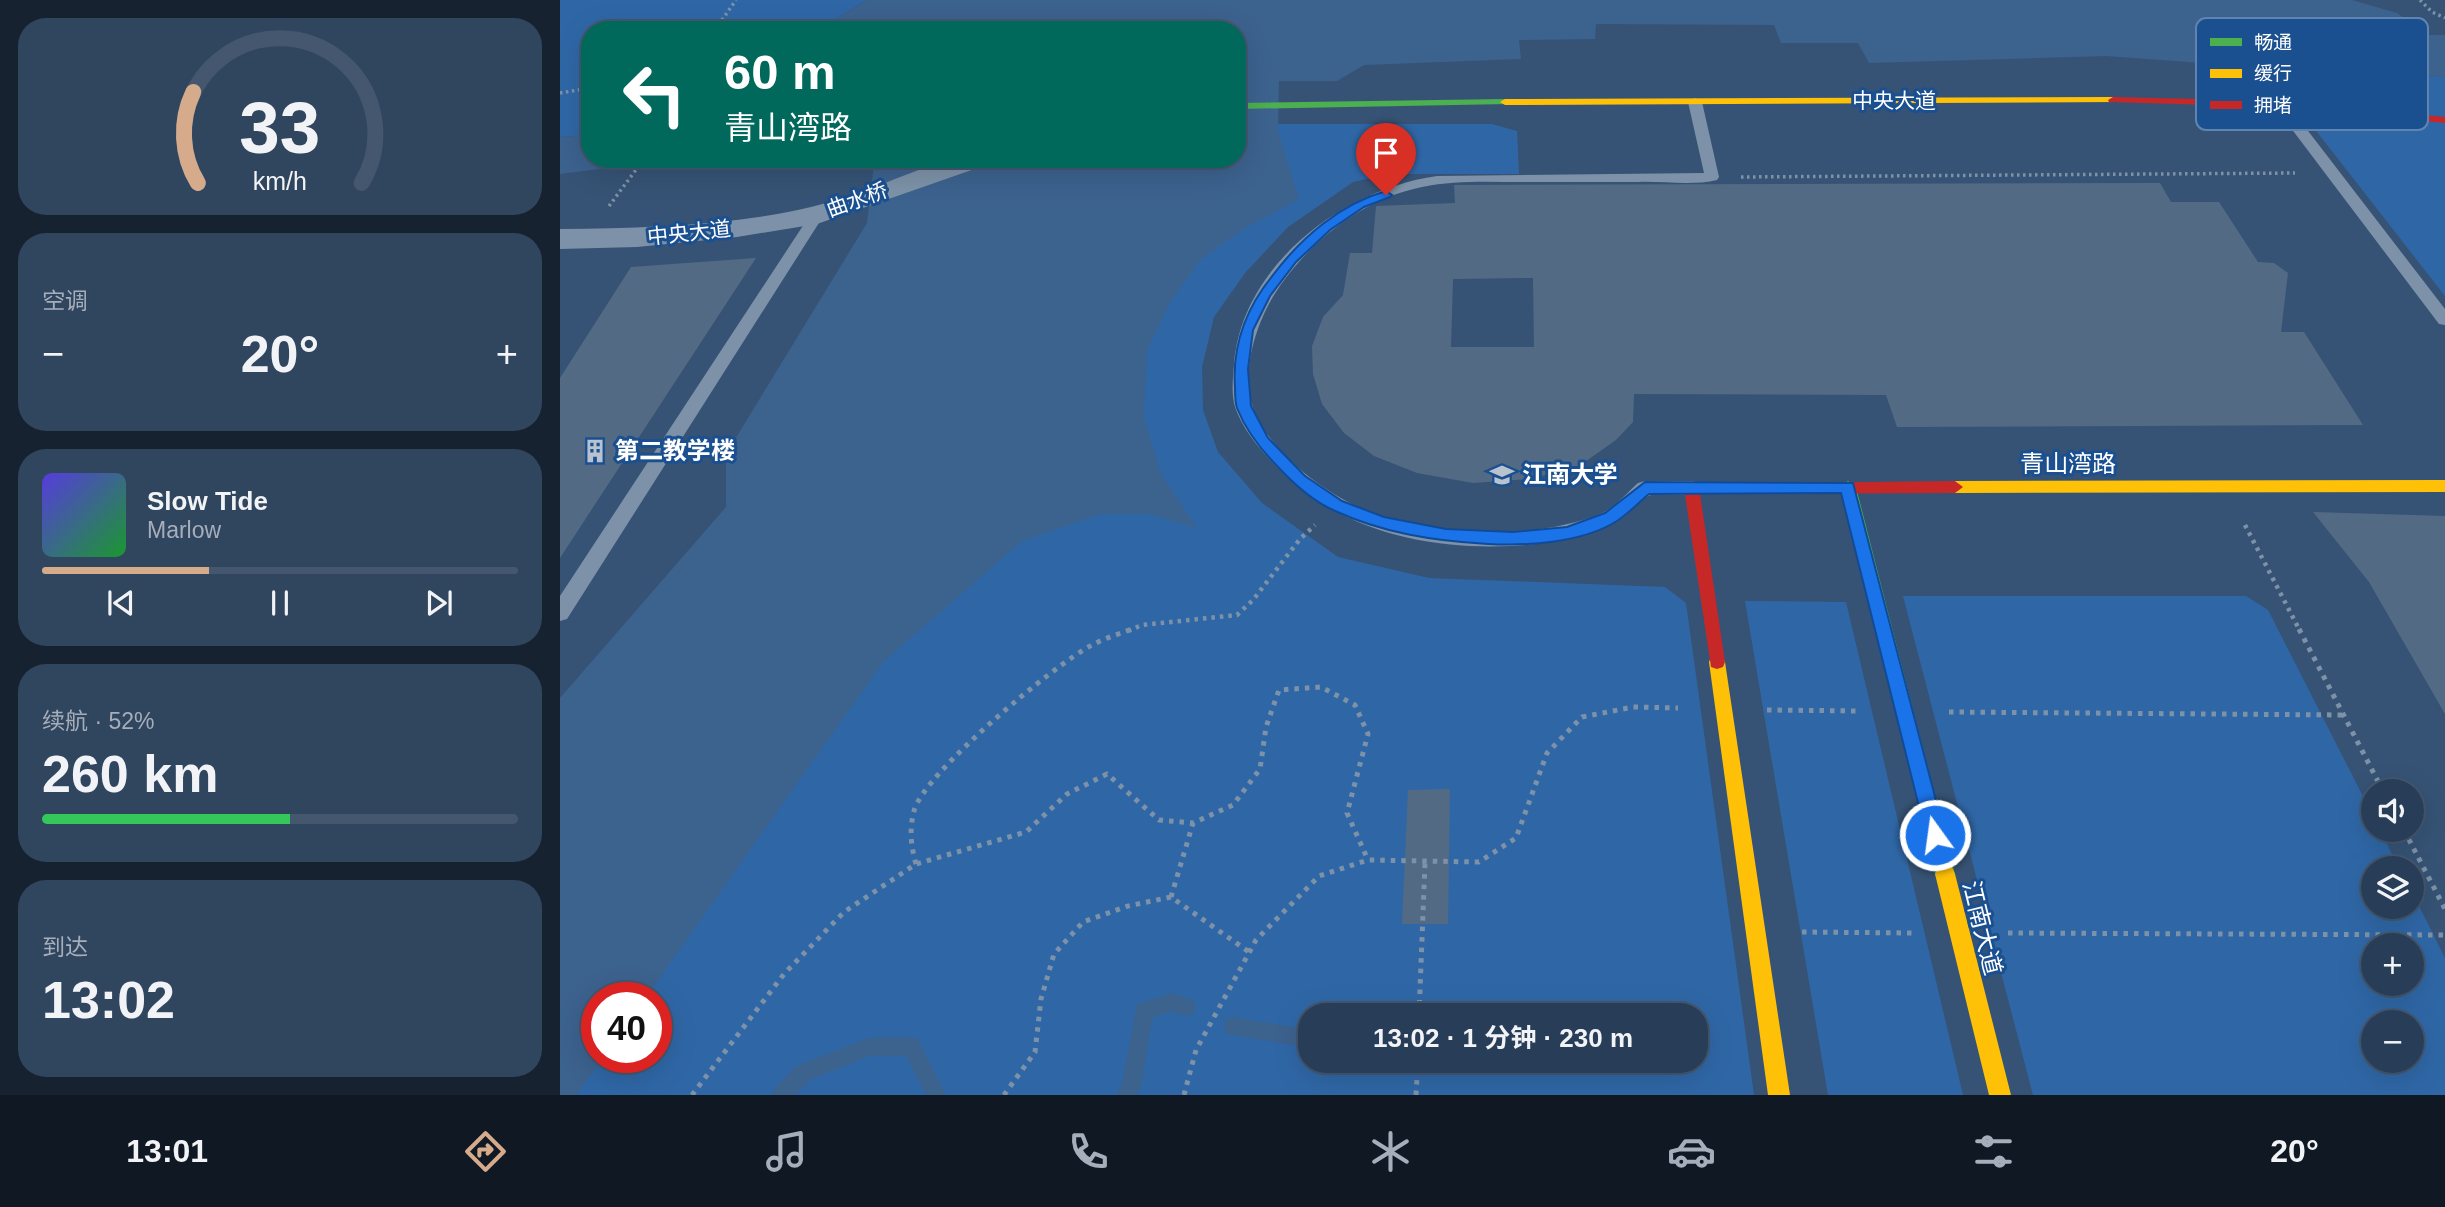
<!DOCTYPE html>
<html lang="zh">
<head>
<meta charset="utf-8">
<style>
	:root { --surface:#283e58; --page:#30455e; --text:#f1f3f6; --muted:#a5aeba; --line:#44576e; --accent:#d6ab8b }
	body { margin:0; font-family:Arial,"Noto Sans SC",sans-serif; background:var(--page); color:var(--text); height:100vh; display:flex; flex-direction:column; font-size:26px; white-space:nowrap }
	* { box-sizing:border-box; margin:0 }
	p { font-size:23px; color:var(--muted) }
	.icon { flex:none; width:38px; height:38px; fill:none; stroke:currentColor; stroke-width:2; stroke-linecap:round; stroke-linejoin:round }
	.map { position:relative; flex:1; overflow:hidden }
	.details { display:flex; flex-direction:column; gap:18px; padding:18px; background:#162230; width:560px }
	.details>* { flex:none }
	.hud { position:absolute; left:21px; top:21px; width:665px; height:147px; border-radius:28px; box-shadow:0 7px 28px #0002,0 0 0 2px var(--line); background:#00695c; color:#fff; overflow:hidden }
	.buttons { position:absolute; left:1801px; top:779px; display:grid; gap:14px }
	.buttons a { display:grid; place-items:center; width:63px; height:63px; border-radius:50%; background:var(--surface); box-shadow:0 7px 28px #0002,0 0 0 2px var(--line); font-size:35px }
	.speed { position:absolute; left:21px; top:982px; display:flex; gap:14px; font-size:35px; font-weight:700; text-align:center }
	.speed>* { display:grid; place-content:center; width:91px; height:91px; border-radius:50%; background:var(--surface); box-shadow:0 7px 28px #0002,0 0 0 2px var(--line); line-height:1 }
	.speed .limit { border:10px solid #d22; background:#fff; color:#111 }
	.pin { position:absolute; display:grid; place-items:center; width:60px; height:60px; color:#fff; margin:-72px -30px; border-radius:50% 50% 50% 0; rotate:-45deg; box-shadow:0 0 7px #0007 }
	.pin .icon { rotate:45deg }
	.me { position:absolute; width:77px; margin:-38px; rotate:346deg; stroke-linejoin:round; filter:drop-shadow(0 0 5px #0008) }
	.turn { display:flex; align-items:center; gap:24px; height:147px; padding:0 28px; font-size:32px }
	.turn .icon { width:91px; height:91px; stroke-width:2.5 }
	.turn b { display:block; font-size:49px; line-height:60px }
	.big { font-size:52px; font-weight:700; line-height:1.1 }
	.details .widget { flex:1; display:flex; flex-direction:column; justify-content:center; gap:10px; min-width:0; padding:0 24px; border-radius:28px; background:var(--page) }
	.details .dial { align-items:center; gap:0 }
	.dial svg { height:182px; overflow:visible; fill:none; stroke:var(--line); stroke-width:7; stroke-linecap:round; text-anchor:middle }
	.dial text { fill:var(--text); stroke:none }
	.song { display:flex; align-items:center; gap:21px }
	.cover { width:84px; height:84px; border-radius:10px; background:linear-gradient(135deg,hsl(250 70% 55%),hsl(130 70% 35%)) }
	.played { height:7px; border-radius:4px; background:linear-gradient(90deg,var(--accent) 35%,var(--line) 35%) }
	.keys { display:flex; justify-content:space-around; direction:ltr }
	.heat { display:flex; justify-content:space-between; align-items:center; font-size:38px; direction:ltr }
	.charge { height:10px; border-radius:5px; background:linear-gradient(90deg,#34c759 52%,var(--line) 0) }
	.trip { position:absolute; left:738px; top:1003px; width:410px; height:70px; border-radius:28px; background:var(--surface); box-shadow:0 7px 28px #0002,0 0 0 2px var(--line); font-weight:700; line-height:70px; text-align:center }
	.tabs { display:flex; height:112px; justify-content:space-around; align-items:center; background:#101923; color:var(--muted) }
	.tabs .icon { width:49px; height:49px }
	.tabs .active { color:var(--accent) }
	.tabs b { font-size:32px; color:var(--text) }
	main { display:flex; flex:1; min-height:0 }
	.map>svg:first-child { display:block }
	.green { fill:#2f67a6; fill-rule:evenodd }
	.water { fill:#3c628e }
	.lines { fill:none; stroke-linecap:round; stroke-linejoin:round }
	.stream { fill:#3c628e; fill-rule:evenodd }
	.building { fill:#536a85; fill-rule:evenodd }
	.path-far2 { stroke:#7d92a8; stroke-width:3.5; stroke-dasharray:2.5 3.5; stroke-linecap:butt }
	.path-far1 { stroke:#7d92a8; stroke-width:4.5; stroke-dasharray:3.5 5; stroke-linecap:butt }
	.path { stroke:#7d92a8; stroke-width:5; stroke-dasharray:4.5 6; stroke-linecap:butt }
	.lane { fill:#7d92a8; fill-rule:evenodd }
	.street { fill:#7d92a8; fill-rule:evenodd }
	.fast { fill:#4caf50; fill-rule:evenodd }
	.slow { fill:#ffc107; fill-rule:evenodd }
	.jam { fill:#c62828; fill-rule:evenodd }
	.route { fill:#1a73e8; stroke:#114b97; stroke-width:2 }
	.labels { text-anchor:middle; stroke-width:6; stroke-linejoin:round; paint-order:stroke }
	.far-street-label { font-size:21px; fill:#fff; stroke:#1b5090 }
	.poi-label { font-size:24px; font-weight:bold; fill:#fff; stroke:#1b5090; text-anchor:start }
	.street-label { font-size:24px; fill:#fff; stroke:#1b5090 }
	.key { fill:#1b5090; stroke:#5f84b1; stroke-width:2 }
	.key-label { font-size:19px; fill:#fff }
</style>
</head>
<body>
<main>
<section class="details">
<div class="widget dial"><svg viewBox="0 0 100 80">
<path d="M14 69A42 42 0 1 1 86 69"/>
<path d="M14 69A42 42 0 0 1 12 29" stroke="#d6ab8b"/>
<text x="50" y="56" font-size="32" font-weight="700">33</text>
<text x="50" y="72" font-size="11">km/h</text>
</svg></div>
<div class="widget"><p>空调</p>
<div class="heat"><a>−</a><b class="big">20°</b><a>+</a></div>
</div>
<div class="widget">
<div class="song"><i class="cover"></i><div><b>Slow Tide</b><p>Marlow</p></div></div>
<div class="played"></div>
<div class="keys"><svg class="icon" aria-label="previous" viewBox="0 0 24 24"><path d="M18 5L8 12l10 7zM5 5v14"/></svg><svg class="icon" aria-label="pause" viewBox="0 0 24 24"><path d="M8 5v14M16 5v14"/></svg><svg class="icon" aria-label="next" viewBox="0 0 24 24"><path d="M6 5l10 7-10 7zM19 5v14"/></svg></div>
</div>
<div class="widget"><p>续航 · 52%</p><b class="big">260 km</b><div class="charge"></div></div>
<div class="widget"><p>到达</p><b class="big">13:02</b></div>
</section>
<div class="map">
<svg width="1885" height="1095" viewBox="0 0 1885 1095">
	<rect width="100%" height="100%" fill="#365375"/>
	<path class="green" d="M0 0H307L257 30H30V135L0 137Z
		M1707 68 1822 76 1885 77V296Z
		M714 124H932L957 131 959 174H829L793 182 728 227 685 273 654 317 642 367 643 410 658 452 702 503 778 557 869 578 1105 587 1126 603 1194 1095H0L37 1057H96V998L67 997 332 641 576 380 590 319ZM751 1015H1136V1060H751Z
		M1343 596H1686L1708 610 1813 816V830H1820L1839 868H1813V906H1852V892L1885 958V1095H1473ZM1813 945H1852V984H1813ZM1813 1022H1852V1060H1813Z
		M1185 601 1286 602 1403 1095H1268Z"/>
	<path class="water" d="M307 0H1792L1837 13 1868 35H1885V77L1822 76 1546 56 1309 63 1298 43H1221L1214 25 1036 24 1035 39 959 40 961 59 804 65 777 81H719L718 131 739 199 685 228 641 259 610 302 587 351 584 418 601 474 637 528 590 514H541L462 541 323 662 86 997 37 998V1057H44L16 1095H0V698L166 507V454L307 223 314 163 295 159H677V30H257Z
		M30 135V159H117L0 174V137Z"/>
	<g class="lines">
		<path class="stream" d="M612 993 633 1000 635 1007 633 1014 626 1016 612 1011 592 1018 582 1083 577 1095H557L562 1083 577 1004Z
			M673 1017 751 1030V1048L673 1035 666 1033 664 1026 666 1019Z
			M351 1037 358 1039 386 1095H366L346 1056H309L250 1080 235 1095H212L215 1088 236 1066 309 1038Z"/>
	</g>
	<path class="building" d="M1600 183 1611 202H1659L1698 262 1714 263 1728 273 1721 332H1744L1803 425 1337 427 1326 395 1074 394 1073 422 1056 440 1019 466 970 479 913 483 857 473 814 456 784 433 762 404 753 374 752 346 763 317 783 295 790 253H812L816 206 895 203 894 185ZM973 278 974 347H891L893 279Z
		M196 258 0 558V378L71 267Z
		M1753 512 1885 516V714L1809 582Z
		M890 789 888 924H842L848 790Z"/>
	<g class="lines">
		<path class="path-far2" d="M1860 0 1872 12 1885 18
			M155 30 176 0
			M0 93 30 88
			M807 171 813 131
			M1181 177 1735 173
			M49 206 84 159"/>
		<path class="path-far1" d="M1685 525 1740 631
			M568 631 582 625 677 615 693 600 740 539 755 525"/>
		<path class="path" d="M1739 629 1823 791
			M1207 710 1300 711
			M1389 712 1784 715
			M1844 830 1885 909
			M356 864C351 846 349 830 354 811 363 774 495 664 532 645 545 638 559 634 572 629
			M611 897 633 823
			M1242 932 1352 933
			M1448 933 1885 935
			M859 1015 865 863
			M132 1095 224 974 284 912 356 864 466 832 507 794 547 774 599 820 633 823 673 805 700 769 706 727 719 690 761 687 795 705 808 734 787 813 808 860
			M444 1095 475 1052 481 999 494 954 523 922 568 906 611 897 689 952
			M624 1095 636 1050 696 940 759 876 808 860 919 862 956 838 987 753 1022 717 1073 707 1118 708
			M856 1095 858 1060"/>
		<path class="lane" d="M1135 98 1142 102 1159 177 1157 180C1133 186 1103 181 1078 182 1039 182 1001 182 962 182 929 182 895 180 862 187 807 198 758 235 725 279 700 311 679 367 693 408 709 452 766 495 808 511 873 536 977 541 1042 513 1056 506 1067 493 1078 483L1085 481H1132L1139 483 1141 488 1139 493C1123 498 1107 492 1091 495 1080 498 1069 515 1058 521 1027 539 986 544 951 546 866 550 777 530 717 467 700 450 683 430 675 407 671 394 673 377 674 364 682 264 784 189 877 176L1144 173 1128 102Z
			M1720 100 1725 101 1885 309V325L1879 324 1715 107V101Z
			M257 210 264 215 7 619 0 621V596L250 215Z"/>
		<path class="street" d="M388 159H430L426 165 257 224 177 237 77 247 0 249V229C83 228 170 226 251 207 297 196 343 175 388 159Z"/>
		<path class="fast" d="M945 99 949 100V104L677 109V103Z
			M1288 481 1296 487 1395 874 1392 881 1385 883 1378 881 1375 874 1280 487Z"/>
		<path class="slow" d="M1553 97 1558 100 1557 102 945 105 940 102 945 99Z
			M1885 480V492L1395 493 1387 487 1395 481Z
			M1157 655 1163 657 1165 662 1230 1095H1208L1149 662 1151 657Z
			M1385 865 1392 867 1395 874 1451 1095H1429L1375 874 1378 867Z"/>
		<path class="jam" d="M1553 97 1720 101 1885 117V123L1720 107 1549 102 1548 100Z
			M1395 481 1403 487 1395 493 1140 494 1165 662 1163 667 1157 669 1151 667 1124 488 1127 484Z"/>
	</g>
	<path class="route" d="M826 191 832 195 830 197 804 207 770 230 736 262 710 296 693 330 688 369 691 406 708 438 745 476 782 501 824 517 886 529 953 532 1007 527 1045 513 1085 482 1293 483 1385 835 1382 841 1375 844 1368 841 1366 835 1281 493 1089 494C1079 502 1068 514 1057 521 1022 543 967 546 928 544 874 541 822 533 773 510 753 501 734 484 719 468 702 451 686 431 677 408 675 402 675 393 675 387 672 344 686 308 713 275 741 238 780 204 826 191Z"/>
	<defs>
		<g id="building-bare" transform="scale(1.89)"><path d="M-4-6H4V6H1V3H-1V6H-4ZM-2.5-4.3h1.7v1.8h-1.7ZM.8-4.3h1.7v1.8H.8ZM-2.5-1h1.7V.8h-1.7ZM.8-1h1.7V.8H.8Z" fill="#b9c3cf" stroke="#1b5090" stroke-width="2.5" paint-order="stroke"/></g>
		<g id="university-bare" transform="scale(1.89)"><path d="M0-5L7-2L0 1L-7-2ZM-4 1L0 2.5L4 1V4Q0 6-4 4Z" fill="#b9c3cf" stroke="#1b5090" stroke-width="2.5" paint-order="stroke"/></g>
	</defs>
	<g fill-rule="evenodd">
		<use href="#building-bare" x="35" y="451"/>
		<use href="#university-bare" x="942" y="475"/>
	</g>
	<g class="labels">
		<g class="far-street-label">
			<text x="1334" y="108">中央大道</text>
			<text transform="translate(297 200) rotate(-20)" y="7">曲水桥</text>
			<text transform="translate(129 233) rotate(-6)" y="7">中央大道</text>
		</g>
		<g class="poi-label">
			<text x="55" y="459">第二教学楼</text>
			<text x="962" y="483">江南大学</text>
		</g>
		<g class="street-label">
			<text x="1508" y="472">青山湾路</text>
			<text transform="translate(1422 928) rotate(76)" y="8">江南大道</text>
		</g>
	</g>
	<rect x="1636" y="18" width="232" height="112" rx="10" class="key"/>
	<rect x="1650" y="38" width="32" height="8" fill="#4caf50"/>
	<rect x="1650" y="69" width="32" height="9" fill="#ffc107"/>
	<rect x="1650" y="101" width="32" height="8" fill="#c62828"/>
	<g class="key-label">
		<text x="1694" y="49">畅通</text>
		<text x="1694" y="80">缓行</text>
		<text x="1694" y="112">拥堵</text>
	</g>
</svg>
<div class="buttons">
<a><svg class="icon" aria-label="sound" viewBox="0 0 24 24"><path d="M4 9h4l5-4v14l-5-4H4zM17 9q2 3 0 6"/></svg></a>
<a><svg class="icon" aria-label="layers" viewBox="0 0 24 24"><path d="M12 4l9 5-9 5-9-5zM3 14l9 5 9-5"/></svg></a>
<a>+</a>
<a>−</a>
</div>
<div class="speed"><div class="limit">40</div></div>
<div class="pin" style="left:826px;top:195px;background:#d93025"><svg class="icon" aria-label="arrive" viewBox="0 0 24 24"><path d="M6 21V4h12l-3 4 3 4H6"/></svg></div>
<svg class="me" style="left:1375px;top:835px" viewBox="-20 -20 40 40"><circle r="17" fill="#1a73e8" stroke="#fff" stroke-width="3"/><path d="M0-11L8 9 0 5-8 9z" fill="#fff"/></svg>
<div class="trip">13:02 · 1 分钟 · 230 m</div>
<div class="hud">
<div class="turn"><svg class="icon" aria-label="left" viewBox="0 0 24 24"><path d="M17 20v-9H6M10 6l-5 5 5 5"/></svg><div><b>60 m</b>青山湾路</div></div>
</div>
</div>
</main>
<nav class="tabs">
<b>13:01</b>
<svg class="icon active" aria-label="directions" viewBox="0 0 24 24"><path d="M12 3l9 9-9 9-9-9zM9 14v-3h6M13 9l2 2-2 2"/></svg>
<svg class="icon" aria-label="music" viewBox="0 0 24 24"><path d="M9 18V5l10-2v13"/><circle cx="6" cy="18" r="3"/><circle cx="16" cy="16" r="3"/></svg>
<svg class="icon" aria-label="phone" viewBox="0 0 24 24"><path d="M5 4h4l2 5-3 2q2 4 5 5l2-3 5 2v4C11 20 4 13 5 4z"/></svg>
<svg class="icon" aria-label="climate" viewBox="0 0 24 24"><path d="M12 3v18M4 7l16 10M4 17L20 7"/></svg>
<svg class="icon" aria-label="car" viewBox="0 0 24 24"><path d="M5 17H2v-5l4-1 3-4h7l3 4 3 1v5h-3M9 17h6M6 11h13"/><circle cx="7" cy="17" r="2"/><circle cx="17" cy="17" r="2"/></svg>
<svg class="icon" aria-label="filters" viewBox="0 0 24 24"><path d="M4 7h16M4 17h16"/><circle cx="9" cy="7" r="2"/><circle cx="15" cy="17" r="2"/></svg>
<b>20°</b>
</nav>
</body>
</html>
